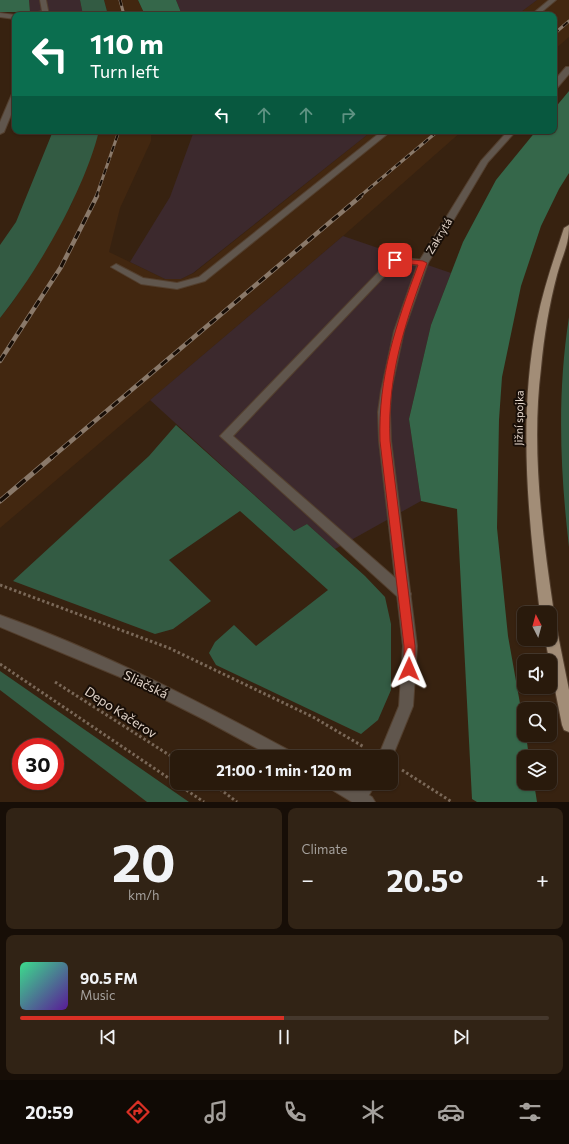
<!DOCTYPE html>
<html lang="en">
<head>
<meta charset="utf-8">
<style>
	:root { --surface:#291a0c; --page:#312315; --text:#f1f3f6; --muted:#a5a19d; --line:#45382d; --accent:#d93025 }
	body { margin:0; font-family:Commissioner,sans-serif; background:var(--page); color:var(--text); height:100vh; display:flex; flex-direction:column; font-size:15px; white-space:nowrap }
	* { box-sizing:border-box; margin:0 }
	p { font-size:13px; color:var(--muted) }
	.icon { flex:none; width:22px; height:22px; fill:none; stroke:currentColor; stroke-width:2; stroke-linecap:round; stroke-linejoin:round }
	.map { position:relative; height:802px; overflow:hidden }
	.panel { display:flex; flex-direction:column; gap:6px; padding:6px; background:#170e07; flex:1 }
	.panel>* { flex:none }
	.top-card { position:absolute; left:12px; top:12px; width:545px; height:122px; border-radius:8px; box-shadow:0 1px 3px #0004,0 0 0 1px var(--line); background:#0b6e4f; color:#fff; overflow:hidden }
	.needle { width:26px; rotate:354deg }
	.fabs { position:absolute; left:517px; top:606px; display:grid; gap:8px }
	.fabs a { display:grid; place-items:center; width:40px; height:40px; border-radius:8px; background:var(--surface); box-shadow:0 1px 3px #0004,0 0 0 1px var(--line); font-size:20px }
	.speed { position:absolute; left:12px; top:738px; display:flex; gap:8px; font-size:20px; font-weight:700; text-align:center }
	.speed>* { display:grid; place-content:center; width:52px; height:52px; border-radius:50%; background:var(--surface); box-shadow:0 1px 3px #0004,0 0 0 1px var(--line); line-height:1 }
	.speed .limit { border:6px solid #d22; background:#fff; color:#111 }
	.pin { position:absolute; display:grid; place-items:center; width:34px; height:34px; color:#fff; margin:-17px; border-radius:8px; box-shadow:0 2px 6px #0006 }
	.me { position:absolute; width:44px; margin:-22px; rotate:1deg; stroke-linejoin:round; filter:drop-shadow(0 0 3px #0008) }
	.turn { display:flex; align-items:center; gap:14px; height:84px; padding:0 12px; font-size:18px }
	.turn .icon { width:52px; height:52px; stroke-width:2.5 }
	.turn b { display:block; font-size:28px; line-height:34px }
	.lanes { display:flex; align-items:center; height:38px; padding:0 12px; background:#0003; justify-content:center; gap:20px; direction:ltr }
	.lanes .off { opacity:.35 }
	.big { font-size:30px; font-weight:700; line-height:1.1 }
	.panel .card { flex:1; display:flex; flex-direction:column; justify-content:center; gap:6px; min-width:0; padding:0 14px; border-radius:8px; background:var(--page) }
	.panel .dial { align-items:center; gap:0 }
	.dial b { font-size:52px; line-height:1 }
	.song { display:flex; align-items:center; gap:12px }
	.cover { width:48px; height:48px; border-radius:6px; background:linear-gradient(135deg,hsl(150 70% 55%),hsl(270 70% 35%)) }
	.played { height:4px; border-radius:2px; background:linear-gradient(90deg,var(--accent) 50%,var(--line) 50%) }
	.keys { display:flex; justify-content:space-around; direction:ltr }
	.heat { display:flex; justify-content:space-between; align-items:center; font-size:22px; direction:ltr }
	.panel .tiles { flex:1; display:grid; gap:6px; grid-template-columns:1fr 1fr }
	.card:last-child { grid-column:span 2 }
	.trip { position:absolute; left:170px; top:750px; width:228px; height:40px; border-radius:8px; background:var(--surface); box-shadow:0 1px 3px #0004,0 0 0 1px var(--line); font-weight:700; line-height:40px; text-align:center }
	.tabs { display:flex; height:64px; justify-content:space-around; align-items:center; background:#100a05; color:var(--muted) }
	.tabs .icon { width:28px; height:28px }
	.tabs .current { color:var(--accent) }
	.tabs b { font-size:18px; color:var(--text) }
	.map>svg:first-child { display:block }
	.built { fill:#422710 }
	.industrial { fill:#3c292d }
	.green { fill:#335b43 }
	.forest { fill:#35674a }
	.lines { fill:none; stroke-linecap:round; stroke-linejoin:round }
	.service-casing { stroke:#533f2e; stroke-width:2 }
	.minor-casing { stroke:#533f2e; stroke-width:2 }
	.tertiary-casing { stroke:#533f2e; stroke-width:2 }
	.trunk-casing { stroke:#533f2e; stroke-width:2 }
	.path { stroke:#7a6858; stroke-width:3; stroke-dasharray:2.5 2.5; stroke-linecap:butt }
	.service { fill:#60564d; fill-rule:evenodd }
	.minor { fill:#60564d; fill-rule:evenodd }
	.tertiary { fill:#60564d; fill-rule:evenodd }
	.trunk { fill:#a28d77; fill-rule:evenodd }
	.rail-far2-casing { stroke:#8a796a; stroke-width:3 }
	.rail-far1-casing { stroke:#8a796a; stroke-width:4.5 }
	.rail-casing { stroke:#8a796a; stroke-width:5 }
	.rail-far2 { stroke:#180e07; stroke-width:2; stroke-dasharray:6; stroke-linecap:butt }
	.rail-far1 { stroke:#180e07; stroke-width:3; stroke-dasharray:8; stroke-linecap:butt }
	.rail { stroke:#180e07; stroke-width:3.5; stroke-dasharray:11; stroke-linecap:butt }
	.route { fill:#d93025; stroke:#8d1f18 }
	.labels { text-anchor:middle; stroke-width:4; stroke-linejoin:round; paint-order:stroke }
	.street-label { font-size:11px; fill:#e3d5ca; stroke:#180e07 }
	.near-street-label { font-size:13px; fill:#e3d5ca; stroke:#180e07 }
</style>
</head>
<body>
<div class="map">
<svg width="569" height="802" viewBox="0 0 569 802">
	<rect width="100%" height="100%" fill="#372210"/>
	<path class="built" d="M104 0H138L145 15H108Z
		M537 0H569V37L554 50V15H517Z
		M99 131H151V141L120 208 109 252 165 279H181L194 273 372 131H462L343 236 0 528V318L12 303 45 251 71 205Z"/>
	<path class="industrial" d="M29 0H80L83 15H30Z
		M176 0H537L517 15H182Z
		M194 131H372L193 273 181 279H165L130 262 170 197Z
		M343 236 451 273 431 325 409 419 421 501 335 549 307 524 294 531 150 400Z"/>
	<path class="green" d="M80 0H104L108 15H83Z
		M53 131H99C84 191 39 269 0 318V245L16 222Z
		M569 317V547C560 470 557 394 569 317Z
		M176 425 294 531 307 524 365 576 385 597 391 624V690L378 720 361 734 216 665 209 653 215 642 234 625 256 646 328 590 240 511 169 560 211 601 173 629 155 634 13 581 149 456Z
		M0 671 189 802H147L0 690Z"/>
	<path class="forest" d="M0 0H29L30 12H0Z
		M138 0H176L182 15H145Z
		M569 91V173L559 189 541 226 521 286 502 377 499 420 497 528 508 636 524 726V735H526L529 757H524V783H534L537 802H477L472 799 457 509 421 501 409 419 431 325 463 242 496 180 536 131H554V109Z"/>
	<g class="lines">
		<g class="service-casing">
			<path id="service" d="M40 0H46L49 15H27L42 11Z
				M549 0H556L538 15H531Z
				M382 131H391L205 281 177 289 141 284 111 267 116 264 143 278 177 283 199 277Z
				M395 257 423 260 428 263 423 266 397 263 233 436 409 590 411 594 409 598 404 600 399 598 220 436 392 258Z"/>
		</g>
		<g class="minor-casing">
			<path id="minor" d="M0 13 15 15V19L0 17Z
				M566 67H569V74L557 88H554V81Z
				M12 94H15V105L4 132 0 134V122Z
				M508 131H516L488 162 428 263 404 331 391 391 390 412 391 441 417 646 413 706 391 760V757H378L399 706 403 646 379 441 378 412 381 391 394 331 418 263 481 161Z
				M359 783H376L365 802H353L351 797Z"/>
		</g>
		<g class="tertiary-casing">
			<path id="tertiary" d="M0 615C101 651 198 701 292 752L294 757H273L205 720 120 677 0 627Z
				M326 783H349L372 797 375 802H352L329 788Z"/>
		</g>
		<g class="trunk-casing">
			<path id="trunk" d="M569 225C569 246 562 256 557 275 549 305 544 336 541 368 531 449 542 532 554 613L550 618V613H540C528 517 518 417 537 321 543 289 554 259 564 228Z
				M550 624 555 626 557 630 569 690V732L564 730 562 725 545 639H550Z"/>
		</g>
		<path class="path" d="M0 585 169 648 313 717 364 747
			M0 664 204 802
			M55 682 177 760
			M402 770 452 802
			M212 783 237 802"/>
		<use href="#service" class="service"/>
		<use href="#minor" class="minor"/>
		<use href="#tertiary" class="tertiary"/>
		<use href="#trunk" class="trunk"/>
		<g class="rail-far2-casing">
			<path id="rail-far2" d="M120 0 124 15
				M554 34 569 21
				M96 197 119 131
				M359 197 438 131"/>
		</g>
		<g class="rail-far1-casing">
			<path id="rail-far1" d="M0 361 61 267 97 196
				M51 458 361 196"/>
		</g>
		<g class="rail-casing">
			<path id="rail" d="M0 501 52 457"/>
		</g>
		<use href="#rail-far2" class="rail-far2"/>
		<use href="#rail-far1" class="rail-far1"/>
		<use href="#rail" class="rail"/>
	</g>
	<path class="route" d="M395 258 423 261 427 263C405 324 387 375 390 441L415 646V669L413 673 409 674 405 673 404 669V646L380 441C378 376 396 325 418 265L392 262 391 260Z"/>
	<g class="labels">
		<g class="street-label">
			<text transform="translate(439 236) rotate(-59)" y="4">Zakrytá</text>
			<text transform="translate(519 418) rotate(-89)" y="4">Jižní spojka</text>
		</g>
		<g class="near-street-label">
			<text transform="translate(146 684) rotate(26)" y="5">Sliačská</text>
			<text transform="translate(121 712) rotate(33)" y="5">Depo Kačerov</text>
		</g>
	</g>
</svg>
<div class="fabs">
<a><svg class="needle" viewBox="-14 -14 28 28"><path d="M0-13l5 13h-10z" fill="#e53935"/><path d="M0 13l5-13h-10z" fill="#a5a19d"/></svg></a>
<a><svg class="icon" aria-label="sound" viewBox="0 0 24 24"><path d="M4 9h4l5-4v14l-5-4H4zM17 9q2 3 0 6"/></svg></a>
<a><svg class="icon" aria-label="search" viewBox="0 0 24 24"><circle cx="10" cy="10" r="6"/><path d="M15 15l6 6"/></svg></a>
<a><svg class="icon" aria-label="layers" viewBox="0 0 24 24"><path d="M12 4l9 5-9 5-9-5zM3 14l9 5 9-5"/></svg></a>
</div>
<div class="speed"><div class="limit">30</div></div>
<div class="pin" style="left:395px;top:260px;background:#d93025"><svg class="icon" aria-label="arrive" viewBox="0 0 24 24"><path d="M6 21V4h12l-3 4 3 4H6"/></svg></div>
<svg class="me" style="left:409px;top:669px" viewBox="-20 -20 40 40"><path d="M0-17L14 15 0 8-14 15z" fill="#d93025" stroke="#fff" stroke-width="4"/></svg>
<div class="trip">21:00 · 1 min · 120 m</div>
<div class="top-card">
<div class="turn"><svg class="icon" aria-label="left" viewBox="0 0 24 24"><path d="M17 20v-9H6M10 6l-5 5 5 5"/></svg><div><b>110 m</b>Turn left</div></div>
<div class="lanes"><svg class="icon" aria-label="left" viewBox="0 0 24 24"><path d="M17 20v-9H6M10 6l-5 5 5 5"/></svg><svg class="icon off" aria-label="ahead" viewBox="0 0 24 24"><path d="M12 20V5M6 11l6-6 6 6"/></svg><svg class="icon off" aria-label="ahead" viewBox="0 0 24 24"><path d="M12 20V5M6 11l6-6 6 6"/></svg><svg class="icon off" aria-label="right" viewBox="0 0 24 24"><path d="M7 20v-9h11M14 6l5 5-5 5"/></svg></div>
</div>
</div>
<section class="panel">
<div class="tiles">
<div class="card dial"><b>20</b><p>km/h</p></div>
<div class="card"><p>Climate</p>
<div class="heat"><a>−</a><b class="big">20.5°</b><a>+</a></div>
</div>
<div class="card">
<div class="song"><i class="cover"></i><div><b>90.5 FM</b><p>Music</p></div></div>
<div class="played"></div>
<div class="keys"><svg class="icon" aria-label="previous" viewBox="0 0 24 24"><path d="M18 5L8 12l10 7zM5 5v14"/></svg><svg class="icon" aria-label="pause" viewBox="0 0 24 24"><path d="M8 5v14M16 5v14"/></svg><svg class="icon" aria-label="next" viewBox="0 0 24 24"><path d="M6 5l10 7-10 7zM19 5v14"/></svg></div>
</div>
</div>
</section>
<nav class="tabs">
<b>20:59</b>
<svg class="icon current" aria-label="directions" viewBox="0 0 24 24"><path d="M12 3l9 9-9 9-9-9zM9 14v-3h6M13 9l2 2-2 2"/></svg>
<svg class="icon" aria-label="music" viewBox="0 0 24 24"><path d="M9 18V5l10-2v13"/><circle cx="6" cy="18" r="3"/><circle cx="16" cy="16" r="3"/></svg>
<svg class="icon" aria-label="phone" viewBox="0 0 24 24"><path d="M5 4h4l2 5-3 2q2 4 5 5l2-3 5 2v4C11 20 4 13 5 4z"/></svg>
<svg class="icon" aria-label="climate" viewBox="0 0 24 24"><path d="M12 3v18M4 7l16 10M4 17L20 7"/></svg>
<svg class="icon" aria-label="car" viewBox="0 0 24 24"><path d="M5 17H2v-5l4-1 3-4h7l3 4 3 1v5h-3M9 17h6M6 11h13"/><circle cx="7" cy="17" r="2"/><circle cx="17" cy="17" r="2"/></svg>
<svg class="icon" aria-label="filters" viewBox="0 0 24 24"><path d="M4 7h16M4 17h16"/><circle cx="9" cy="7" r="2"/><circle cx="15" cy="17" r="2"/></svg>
</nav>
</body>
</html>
